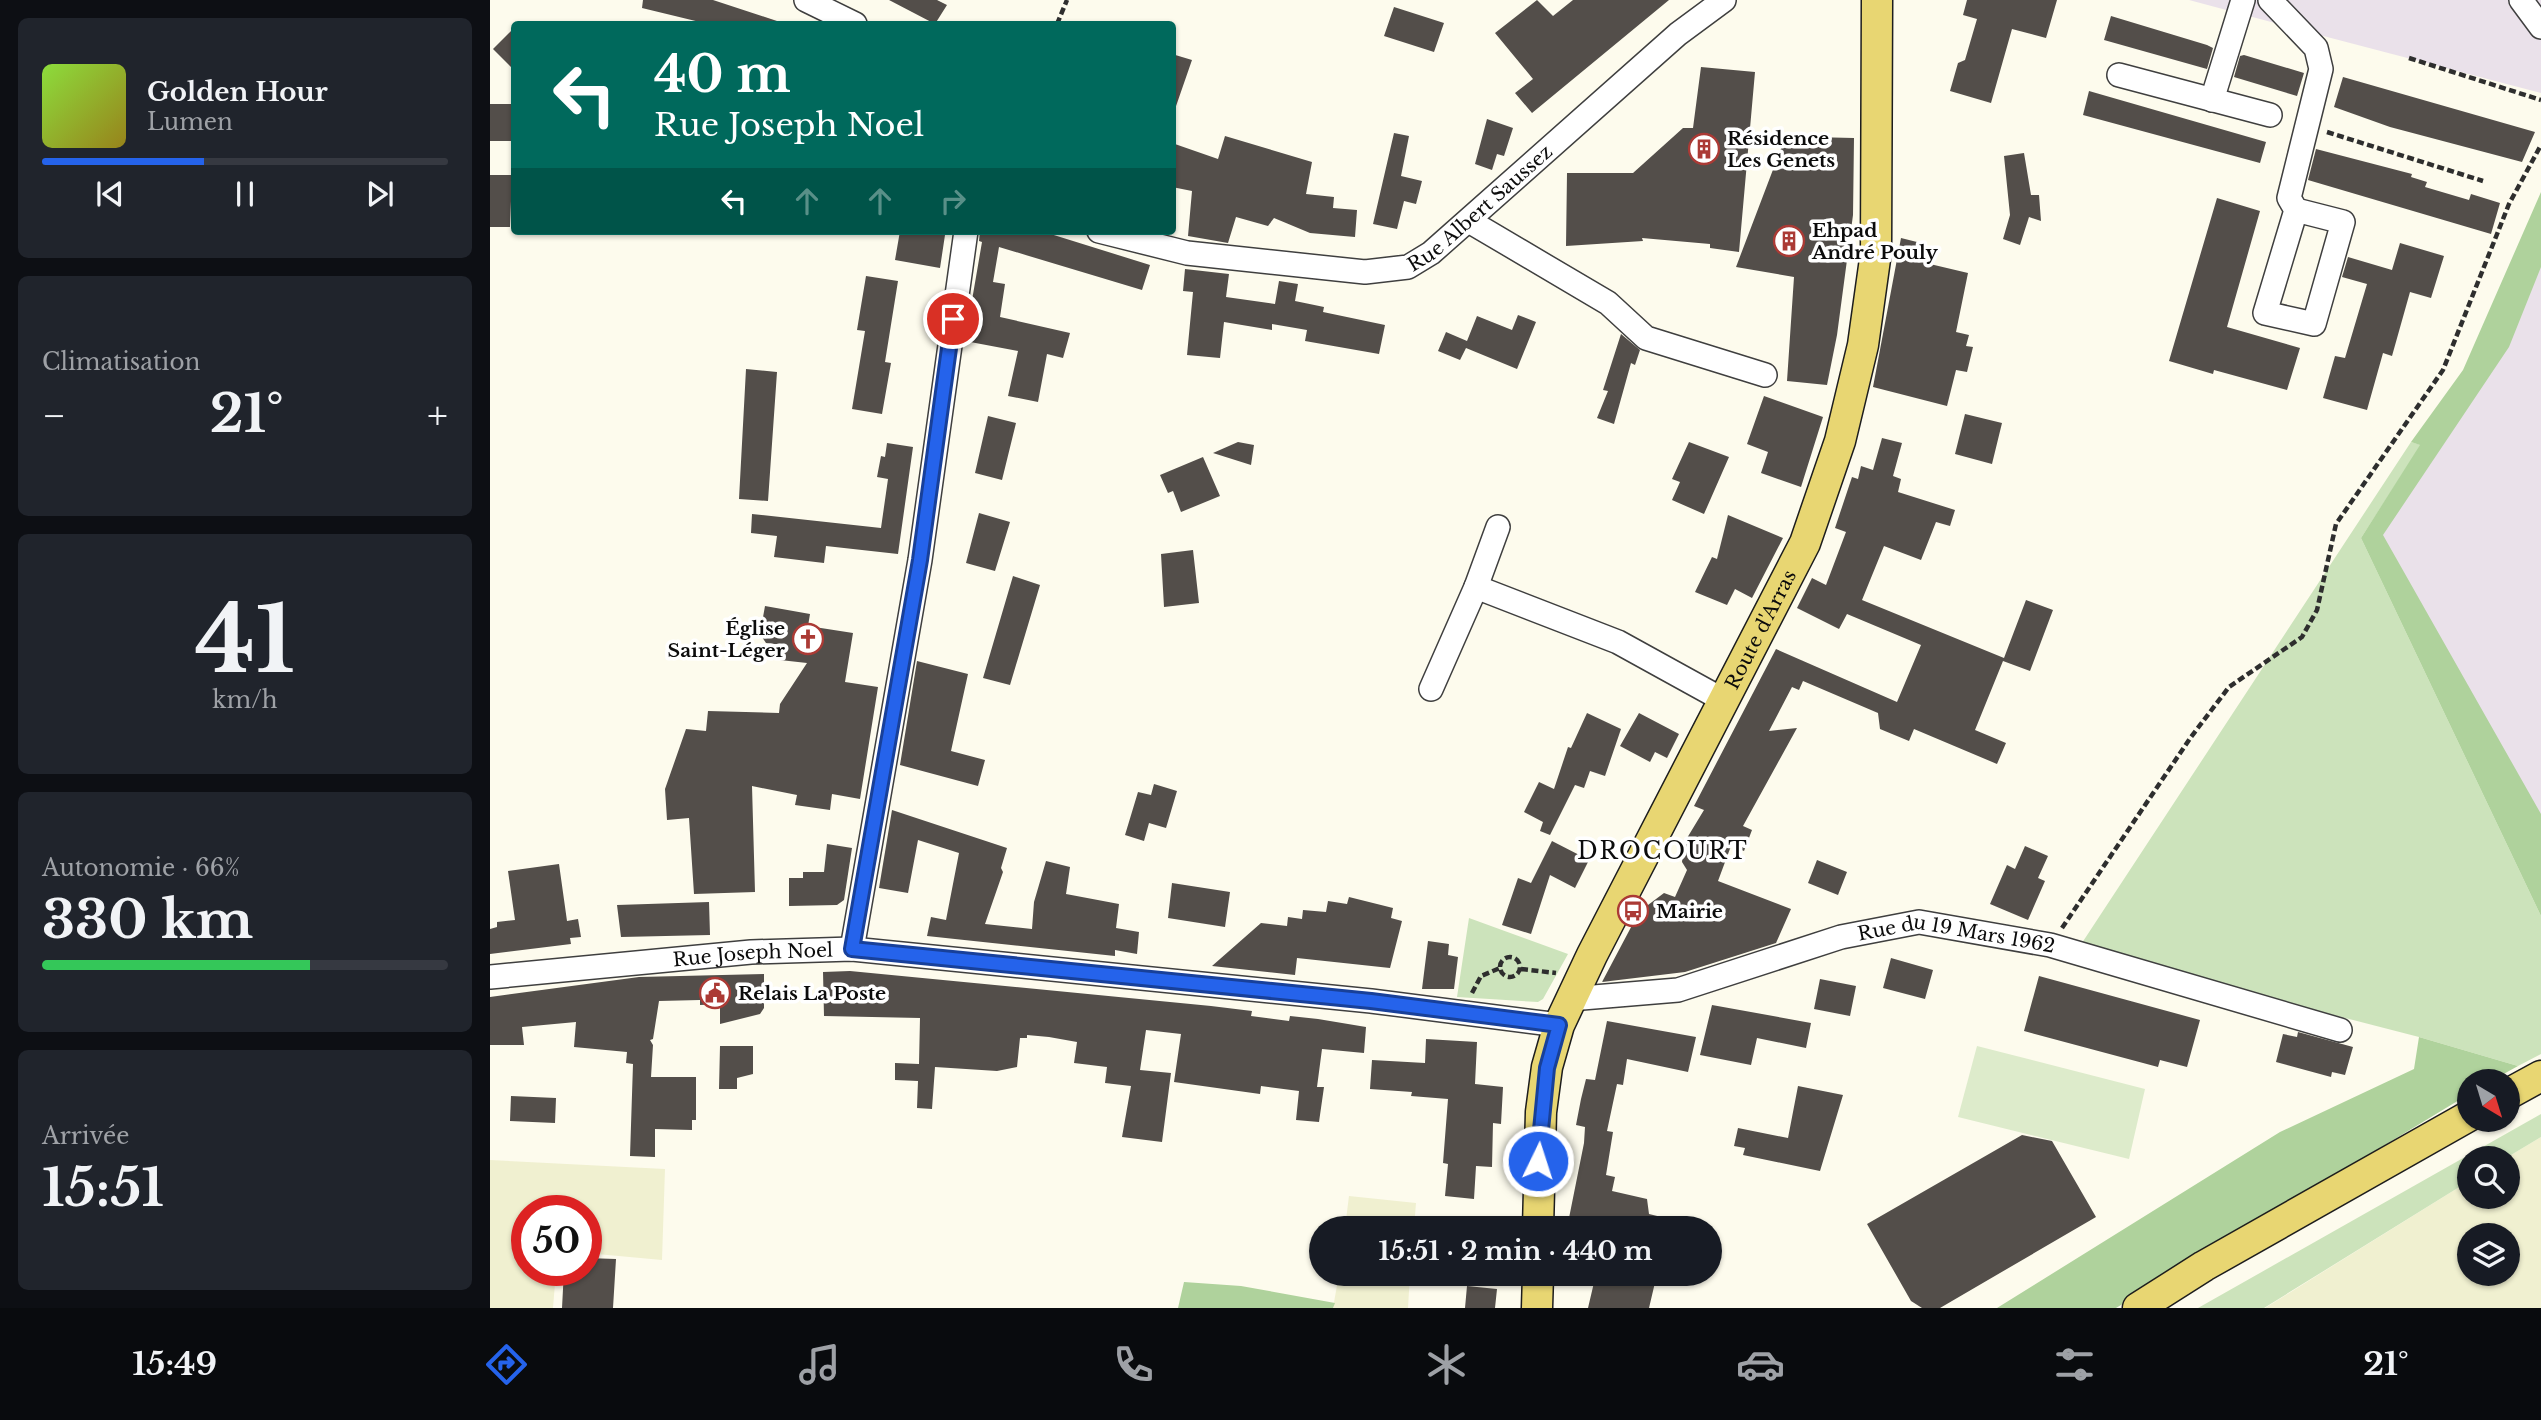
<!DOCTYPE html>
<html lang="fr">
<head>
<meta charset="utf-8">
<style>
	:root { --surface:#171b24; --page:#20242c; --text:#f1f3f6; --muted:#9ea1a6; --line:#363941; --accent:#2563eb }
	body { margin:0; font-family:"Libre Baskerville",serif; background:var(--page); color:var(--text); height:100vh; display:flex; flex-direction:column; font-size:26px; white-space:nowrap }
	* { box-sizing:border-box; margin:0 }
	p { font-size:23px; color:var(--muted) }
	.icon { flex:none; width:38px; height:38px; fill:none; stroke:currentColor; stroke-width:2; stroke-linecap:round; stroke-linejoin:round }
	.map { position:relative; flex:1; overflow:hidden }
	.panel { display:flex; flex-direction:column; gap:18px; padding:18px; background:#0d0f14; width:490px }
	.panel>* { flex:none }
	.guide { position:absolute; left:21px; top:21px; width:665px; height:214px; border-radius:7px; box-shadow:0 2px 5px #0004; background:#00695c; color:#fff; overflow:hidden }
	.needle { width:46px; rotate:142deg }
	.controls { position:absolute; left:1967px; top:1069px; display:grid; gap:14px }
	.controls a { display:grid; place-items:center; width:63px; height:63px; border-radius:50%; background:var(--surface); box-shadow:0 2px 5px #0004; font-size:35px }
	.speed { position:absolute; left:21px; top:1195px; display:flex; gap:14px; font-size:35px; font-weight:700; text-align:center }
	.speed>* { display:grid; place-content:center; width:91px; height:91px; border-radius:50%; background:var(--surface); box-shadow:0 2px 5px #0004; line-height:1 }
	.speed .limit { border:10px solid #d22; background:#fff; color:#111 }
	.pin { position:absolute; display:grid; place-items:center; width:60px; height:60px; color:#fff; margin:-30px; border:4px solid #fff; border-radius:50%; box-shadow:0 2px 7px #0007 }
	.me { position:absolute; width:77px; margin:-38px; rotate:4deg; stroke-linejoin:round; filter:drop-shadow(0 0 5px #0008) }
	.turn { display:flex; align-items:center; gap:24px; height:147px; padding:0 28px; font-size:32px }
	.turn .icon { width:91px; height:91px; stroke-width:2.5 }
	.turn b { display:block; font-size:49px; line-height:60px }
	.lanes { display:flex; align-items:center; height:66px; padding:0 28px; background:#0003; justify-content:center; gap:35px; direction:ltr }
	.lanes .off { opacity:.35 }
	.big { font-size:52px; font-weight:700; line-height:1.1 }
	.panel .widget { flex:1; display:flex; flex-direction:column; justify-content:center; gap:10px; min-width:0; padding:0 24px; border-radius:10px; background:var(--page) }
	.panel .dial { align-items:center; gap:0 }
	.dial b { font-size:91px; line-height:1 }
	.song { display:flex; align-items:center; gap:21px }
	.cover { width:84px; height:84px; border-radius:10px; background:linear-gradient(135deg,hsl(90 70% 55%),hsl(50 70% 35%)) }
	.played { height:7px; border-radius:4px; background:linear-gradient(90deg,var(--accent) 40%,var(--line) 40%) }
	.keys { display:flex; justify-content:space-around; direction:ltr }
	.heat { display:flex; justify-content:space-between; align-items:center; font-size:38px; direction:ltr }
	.charge { height:10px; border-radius:5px; background:linear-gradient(90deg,#34c759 66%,var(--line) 0) }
	.trip { position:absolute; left:819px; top:1216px; width:413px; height:70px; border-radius:35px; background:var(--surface); box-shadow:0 2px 5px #0004; font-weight:700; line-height:70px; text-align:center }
	.tabs { display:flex; height:112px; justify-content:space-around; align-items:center; background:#090b0e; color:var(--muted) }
	.tabs .icon { width:49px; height:49px }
	.tabs .on { color:var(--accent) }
	.tabs b { font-size:32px; color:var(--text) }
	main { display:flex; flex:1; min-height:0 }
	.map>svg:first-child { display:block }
	.industrial { fill:#eae1ea }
	.farmland { fill:#f0f0d0; fill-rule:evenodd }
	.green { fill:#cce3bb }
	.forest { fill:#afd29c }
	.pitch { fill:#ddebcb }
	.building { fill:#534e4a }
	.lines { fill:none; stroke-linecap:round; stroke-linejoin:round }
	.minor-casing { stroke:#3f3f3f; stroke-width:26 }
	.major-casing { stroke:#1d1d1d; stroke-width:33 }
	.path { stroke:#2e2e2e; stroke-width:4.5; stroke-dasharray:7 3.5; stroke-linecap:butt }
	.minor { stroke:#fff; stroke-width:23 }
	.major { stroke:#e8d672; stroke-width:30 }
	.route-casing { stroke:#184099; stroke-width:18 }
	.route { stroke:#2563eb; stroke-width:12 }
	.labels { text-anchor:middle; stroke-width:7; stroke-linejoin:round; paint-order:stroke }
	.poi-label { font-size:19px; font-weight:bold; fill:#0c0c0c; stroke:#fff; text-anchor:start }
	.street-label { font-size:19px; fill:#0c0c0c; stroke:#fff }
	.quarter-label { font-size:23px; letter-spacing:2px; fill:#0c0c0c; stroke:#fff }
</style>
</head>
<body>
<main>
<section class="panel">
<div class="widget">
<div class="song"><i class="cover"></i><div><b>Golden Hour</b><p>Lumen</p></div></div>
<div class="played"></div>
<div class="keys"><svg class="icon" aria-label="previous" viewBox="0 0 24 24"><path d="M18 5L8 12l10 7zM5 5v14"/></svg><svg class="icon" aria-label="pause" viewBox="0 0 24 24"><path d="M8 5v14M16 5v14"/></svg><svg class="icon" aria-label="next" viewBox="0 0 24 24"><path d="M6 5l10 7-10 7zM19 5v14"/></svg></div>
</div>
<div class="widget"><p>Climatisation</p>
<div class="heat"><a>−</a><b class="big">21°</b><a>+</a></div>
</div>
<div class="widget dial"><b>41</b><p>km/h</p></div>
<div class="widget"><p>Autonomie · 66%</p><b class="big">330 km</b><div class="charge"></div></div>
<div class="widget"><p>Arrivée</p><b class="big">15:51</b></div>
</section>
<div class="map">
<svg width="2051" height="1308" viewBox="0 0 2051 1308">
	<rect width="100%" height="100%" fill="#fdfbed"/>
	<path class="industrial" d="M1699 0H2051V93L1841 38Z
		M2051 248V851L1882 534Z"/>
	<path class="farmland" d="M2051 1137V1308H1775L1979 1181V1197H2018L2016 1158ZM1979 1236H2018V1274H1979Z
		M0 1160 175 1169 172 1260 96 1253V1211H37V1270L66 1271 63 1308H0Z
		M859 1196 926 1203 924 1228H855Z
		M849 1274H920L918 1308H843Z"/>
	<path class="green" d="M1921 442 1931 445 1871 538 2051 916V1054L2028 1066 1929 1037 1588 949Z
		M979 918 1078 954 1053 999 1048 1002 967 997Z
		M2051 1114V1137L2016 1158H1979V1181L1774 1308H1708Z"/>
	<path class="forest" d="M2051 192V267L2019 347 1893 535 2051 814V916L1871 538 1930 445 1921 442 1973 370Z
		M1929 1037 2028 1066 2001 1081 1979 1082V1094L1626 1308H1507L1790 1132 1924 1069Z
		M694 1282 751 1286 845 1303 843 1308H688Z"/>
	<path class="pitch" d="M1487 1046 1655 1089 1639 1159 1468 1117Z"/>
	<path class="building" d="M153 0H223L287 21V24H218L152 8Z
		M399 0H447L457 5 445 24Z
		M1047 0 1063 16 1083 0H1179L1042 113 1025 93 1043 79 1005 33Z
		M1477 0H1567L1556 38 1522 29 1501 103 1460 91 1468 63 1475 60 1487 19 1473 15Z
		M904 7 954 23 944 52 894 36Z
		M1621 16 1717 45 1723 48 1717 69 1614 40Z
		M24 28V70L3 49Z
		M682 54 702 60 685 109H682Z
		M1754 55 1814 73 1807 96 1744 77 1750 56Z
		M1211 67 1265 72 1249 252 1220 248V244L1152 238 1153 241 1076 246 1077 173H1143L1193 128H1203Z
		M1853 77 2045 132 2032 162 1900 127 1844 107Z
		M1599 91 1776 142 1770 163 1593 115Z
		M0 104H24V141H0Z
		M997 119 1023 128 1014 156 1007 154 1002 170 985 164Z
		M904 133 919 136 911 176 932 181 926 204 914 201 907 229 883 224Z
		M735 136 822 162 816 194 844 197 843 208 867 210 865 237 820 233 784 218 778 226 746 217 738 243 698 236 702 191 682 187V143L728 159Z
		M1321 137 1364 138 1363 215 1347 335 1337 385 1297 381 1304 277 1246 267 1295 138Z
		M1826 149 1922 174 1921 177 1937 182 1935 187 1979 200 1981 194 2010 203 2001 234 1818 180Z
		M1534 153 1541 195H1549L1551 221 1539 217 1530 245 1513 239 1520 215 1514 156Z
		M0 175H22L20 227H0Z
		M1727 198 1770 211 1737 327 1810 348 1797 390 1724 370 1723 374 1679 361Z
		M410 231 455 235 450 268 405 260Z
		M490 231H551L660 265 652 290 509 247 503 282 515 284 510 317 580 333 573 358 557 354 548 402 518 396 528 351 475 341 492 242 489 241Z
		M1411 238 1431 243 1428 254 1441 257 1440 264 1478 273 1466 332 1479 335 1476 346 1483 347 1477 372 1466 370 1457 406 1383 387Z
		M1910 243 1954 256 1941 298 1920 292 1902 356 1893 353 1877 410 1833 398 1845 356 1855 358 1877 284 1852 277 1858 257 1902 270Z
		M695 269 739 274 736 297 785 304 789 281 808 284 805 301 834 307 833 312 895 325 889 354 815 341 817 330 782 324V330L734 322 730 358 697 355 703 292 693 291Z
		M376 276 408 281 395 362 401 363 392 414 362 409 375 331 367 330Z
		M1028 315 1046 322 1027 369 976 348 970 360 948 351 956 332 977 341 987 316 1022 330Z
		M1131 334 1150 350 1145 365 1141 363 1124 424 1107 418 1118 391 1113 390Z
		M256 369 287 372 278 501 249 499Z
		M1274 396 1333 417 1311 487 1271 473 1278 452 1257 444Z
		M1475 414 1512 423 1502 464 1465 454Z
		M498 416 526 423 512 480 485 473Z
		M1392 438 1412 443 1403 476 1411 479 1408 492 1465 510 1460 526 1446 522 1431 560 1394 546 1372 600 1514 658 1536 600 1563 610 1540 671 1513 661 1485 730 1516 743 1507 764 1424 729 1419 741 1390 729 1388 713 1313 681 1309 690 1302 687 1279 731 1307 728 1253 826 1262 830 1254 851 1241 846 1228 881 1301 909 1286 943 1195 972 1112 982 1148 914 1153 916 1158 905 1174 893 1185 897 1197 870 1192 862 1194 843 1214 810 1204 806 1286 649 1407 702 1431 645 1357 614 1349 629 1307 608 1322 578 1336 585 1356 532 1345 528 1362 477 1368 479 1371 466 1383 470Z
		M748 442 764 445 761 465 723 453Z
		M1199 442 1239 457 1214 514 1182 500 1190 482 1182 479Z
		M397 443 423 447 408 554 336 546 334 563 284 557 287 536 261 533 262 514 391 528 398 479 387 477 391 456 395 457Z
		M713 457 730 496 691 512 683 491 678 493 670 475Z
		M489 513 520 522 505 571 476 563Z
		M1238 515 1293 538 1262 598 1245 589 1237 605 1205 592 1222 557 1227 559Z
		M703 550 709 603 674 607 671 554Z
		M523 576 550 585 520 685 493 678Z
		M275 606 320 614 318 626 363 633 355 682 388 687 370 799 342 794 340 810 305 805 307 795 262 786 265 892 204 894 199 818 177 820 175 789 196 729 216 731 218 711 289 713 290 704 317 663 290 660 293 645 276 643 270 634Z
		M427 661 478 674 461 751 495 760 488 786 410 765Z
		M1097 713 1131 729 1115 776 1100 771 1094 788 1085 785 1060 835 1050 831 1053 822 1034 812 1049 782 1064 789 1078 747 1081 748Z
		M1149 713 1189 734 1177 758 1165 752 1160 762 1130 746Z
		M664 784 687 791 676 828 659 823 654 841 635 835 648 792 661 795Z
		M402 810 517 848 511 868 513 872 495 924 542 929 544 902 556 861 580 867 576 894 629 904 626 928 649 932 647 954 625 950V956L437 936 441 917 456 920 469 853 428 840 418 893 389 888Z
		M1062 841 1099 860 1085 888 1060 875 1041 934 1012 925 1028 878 1041 883Z
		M337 844 362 848 354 900 347 905 299 906V878H313V872H334Z
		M1535 846 1558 856 1548 878 1555 881 1538 920 1500 904 1517 865 1525 869Z
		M1327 860 1357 872 1348 895 1318 883Z
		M69 864 77 921 88 919 91 937 80 938 81 944 0 954V929L7 927V922L25 920 18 871Z
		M682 883 740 892 735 927 678 918Z
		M859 897 903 908 901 918 912 921 900 968 807 958 805 975 722 966 771 923 797 926 798 917 812 919 813 910 836 912 838 901 857 904Z
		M219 902 220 935 131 937 127 905Z
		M938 941 959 944 958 955 968 957 964 989H932Z
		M1401 958 1443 970 1435 999 1393 988Z
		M360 971 721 1006 762 1011 761 1016 799 1021 800 1016 828 1019 876 1027 874 1053 832 1049 827 1087H834L829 1122 806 1120 809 1091 771 1086 770 1094 684 1082 691 1034 656 1030 650 1070 681 1073 672 1142 632 1137 641 1086 615 1083 617 1067 584 1063 587 1042 559 1037 537 1035V1038H530L527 1067 507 1071 445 1067 442 1109 427 1108 428 1081 405 1080V1063L429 1064 430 1018 334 1016 333 972Z
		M274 974V1008L270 1014 230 1024V1004L210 1005V1000L169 1001 163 1039 160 1040 163 1045 161 1077H206V1120H202V1130L165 1129V1157L140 1156 143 1064 136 1063 137 1052 84 1047 86 1022 32 1027 34 1045H0V997L149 977Z
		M1549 976 1710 1020 1697 1067 1670 1060 1668 1067 1534 1031Z
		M1330 979 1366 986 1360 1016 1324 1009Z
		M1222 1005 1321 1023 1316 1048 1267 1038 1261 1065 1210 1055Z
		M1117 1021 1206 1037 1198 1072 1137 1059 1133 1085 1127 1084 1117 1131 1123 1132 1116 1175 1125 1177 1122 1191 1157 1199 1159 1214 1192 1222 1191 1228H1077L1094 1143 1095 1127 1086 1125 1091 1099 1096 1079 1105 1080Z
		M1808 1032 1863 1047 1855 1075 1842 1072 1841 1077 1786 1062 1793 1034 1807 1037Z
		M936 1039 987 1042 985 1084 1013 1087 1011 1124 1003 1123 1002 1167 986 1166 984 1199 955 1196 958 1164 953 1163 958 1099 921 1096 922 1092 880 1089 882 1060 935 1063Z
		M230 1046H263V1074L247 1078V1089H229Z
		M1308 1086 1353 1095 1330 1171 1253 1155 1255 1148 1244 1146 1248 1128 1298 1138Z
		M21 1096 66 1098 65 1123 20 1121Z
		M1532 1135 1562 1141 1606 1217 1450 1308H1432L1421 1301 1377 1224Z
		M96 1258 126 1259 123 1308H72L74 1270H96Z
		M1106 1274H1167L1159 1308H1098Z
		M977 1286 1007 1289 1005 1308H975Z"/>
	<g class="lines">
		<g class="minor-casing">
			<g id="minor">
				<path d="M316 0 365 24"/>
				<path d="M1780 0 1826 48 1831 69 1799 198 1806 210 1775 313 1824 324 1853 222 1806 210"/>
				<path d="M2031 0 2051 27"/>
				<path d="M1629 75 1780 115"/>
				<path d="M1722 100 1753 0"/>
				<path d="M979 221 1118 303 1156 338 1275 375"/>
				<path id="s1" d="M609 231 697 253 875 272 918 267 941 253 1188 34 1234 0"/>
				<path d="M986 587 1008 527"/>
				<path d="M941 689 986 587 1128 642 1235 701"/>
				<path d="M362 949 430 560 476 231"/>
				<path id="s2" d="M0 977 261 952 362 949 881 1001 1069 1025"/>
				<path id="s3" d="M1080 999 1188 990 1351 937 1429 922 1560 945 1850 1030"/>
			</g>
		</g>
		<g class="major-casing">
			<g id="major">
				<path d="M2018 1094 2051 1076"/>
				<path id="s4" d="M1048 1228 1051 1112 1057 1067 1069 1025 1102 955 1315 543 1350 441 1373 345 1386 252 1387 0"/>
				<path d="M1047 1308 1048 1274"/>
				<path d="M1648 1308 1714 1266 1979 1116"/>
			</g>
		</g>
		<path class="path" d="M567 24 577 0
			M1919 58 2051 100
			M1837 132 1993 181
			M1572 928 1701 737 1739 687 1812 637 1827 610 1846 524 1953 370 2019 204 2051 145
			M1010 967a10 10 0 1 1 20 0a10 10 0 1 1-20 0Z
			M1031 969 1066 973
			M982 993 991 976 1010 968"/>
		<use href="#minor" class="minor"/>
		<use href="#major" class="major"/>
	</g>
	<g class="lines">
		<g class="route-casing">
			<path id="route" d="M463 319 430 560 362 949 881 1001 1069 1025 1057 1068 1048 1161"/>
		</g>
		<use href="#route" class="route"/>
	</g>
	<defs>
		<g id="building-ring" transform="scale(1.575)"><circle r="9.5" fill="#fff" stroke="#ab3a35" stroke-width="1.5"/><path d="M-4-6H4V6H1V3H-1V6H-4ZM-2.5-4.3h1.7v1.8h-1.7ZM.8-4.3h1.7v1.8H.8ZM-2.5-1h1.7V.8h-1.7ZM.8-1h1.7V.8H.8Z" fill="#ab3a35"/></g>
		<g id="church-ring" transform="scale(1.575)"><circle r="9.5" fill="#fff" stroke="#ab3a35" stroke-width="1.5"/><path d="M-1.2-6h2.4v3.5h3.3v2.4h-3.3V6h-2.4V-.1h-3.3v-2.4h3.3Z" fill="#ab3a35"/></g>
		<g id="bus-ring" transform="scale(1.575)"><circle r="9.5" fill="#fff" stroke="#ab3a35" stroke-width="1.5"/><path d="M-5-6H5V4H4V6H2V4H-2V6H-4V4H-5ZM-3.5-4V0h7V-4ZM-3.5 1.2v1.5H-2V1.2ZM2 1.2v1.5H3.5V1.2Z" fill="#ab3a35"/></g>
		<g id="civic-ring" transform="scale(1.575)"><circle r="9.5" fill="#fff" stroke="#ab3a35" stroke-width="1.5"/><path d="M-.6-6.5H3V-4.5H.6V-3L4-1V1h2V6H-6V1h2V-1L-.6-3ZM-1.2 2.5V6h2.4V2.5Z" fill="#ab3a35"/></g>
	</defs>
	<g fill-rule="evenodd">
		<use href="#building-ring" x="1214" y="149"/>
		<use href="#building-ring" x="1299" y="241"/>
		<use href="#church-ring" x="318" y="639"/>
		<use href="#bus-ring" x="1143" y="911"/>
		<use href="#civic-ring" x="225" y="993"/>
	</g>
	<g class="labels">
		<g class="poi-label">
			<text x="1237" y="145">Résidence<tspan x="1237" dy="22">Les Genets</tspan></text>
			<text x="1322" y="237">Ehpad<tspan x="1322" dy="22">André Pouly</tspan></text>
			<text x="295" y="635" text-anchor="end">Église<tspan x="295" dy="22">Saint-Léger</tspan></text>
			<text x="1166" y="918">Mairie</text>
			<text x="248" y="1000">Relais La Poste</text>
		</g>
		<g class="street-label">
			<text dy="7" stroke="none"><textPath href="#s1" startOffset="406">Rue Albert Saussez</textPath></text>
			<text dy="7" stroke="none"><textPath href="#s4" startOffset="649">Route d'Arras</textPath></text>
			<text dy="7" stroke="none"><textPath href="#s3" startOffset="397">Rue du 19 Mars 1962</textPath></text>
			<text dy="7" stroke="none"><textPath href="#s2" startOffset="264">Rue Joseph Noel</textPath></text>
		</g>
		<g class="quarter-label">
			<text x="1173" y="859">DROCOURT</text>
		</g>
	</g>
</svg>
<div class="controls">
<a><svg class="needle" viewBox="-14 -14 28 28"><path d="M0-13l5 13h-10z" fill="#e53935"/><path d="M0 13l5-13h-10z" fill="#9ea1a6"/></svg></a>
<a><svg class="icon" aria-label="search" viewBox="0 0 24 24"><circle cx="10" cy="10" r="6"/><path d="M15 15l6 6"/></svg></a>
<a><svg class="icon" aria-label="layers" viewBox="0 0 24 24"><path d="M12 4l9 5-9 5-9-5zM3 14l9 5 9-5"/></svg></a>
</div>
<div class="speed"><div class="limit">50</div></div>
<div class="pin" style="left:463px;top:319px;background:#d93025"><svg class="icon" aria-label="arrive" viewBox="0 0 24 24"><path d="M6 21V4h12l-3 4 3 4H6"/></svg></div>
<svg class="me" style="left:1048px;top:1161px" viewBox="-20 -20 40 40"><circle r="17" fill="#2563eb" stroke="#fff" stroke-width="3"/><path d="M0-11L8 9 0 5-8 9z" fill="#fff"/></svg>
<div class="trip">15:51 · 2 min · 440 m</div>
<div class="guide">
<div class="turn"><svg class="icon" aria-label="left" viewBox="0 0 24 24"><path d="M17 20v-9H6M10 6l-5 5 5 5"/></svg><div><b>40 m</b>Rue Joseph Noel</div></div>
<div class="lanes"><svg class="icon" aria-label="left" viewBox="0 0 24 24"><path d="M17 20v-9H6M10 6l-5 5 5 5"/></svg><svg class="icon off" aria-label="ahead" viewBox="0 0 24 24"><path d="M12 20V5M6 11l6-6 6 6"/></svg><svg class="icon off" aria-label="ahead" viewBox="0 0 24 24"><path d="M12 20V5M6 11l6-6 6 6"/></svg><svg class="icon off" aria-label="right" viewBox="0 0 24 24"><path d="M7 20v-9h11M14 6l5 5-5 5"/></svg></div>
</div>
</div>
</main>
<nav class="tabs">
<b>15:49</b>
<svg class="icon on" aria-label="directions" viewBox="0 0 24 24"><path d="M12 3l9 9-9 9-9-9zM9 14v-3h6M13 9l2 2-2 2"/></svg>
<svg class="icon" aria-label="music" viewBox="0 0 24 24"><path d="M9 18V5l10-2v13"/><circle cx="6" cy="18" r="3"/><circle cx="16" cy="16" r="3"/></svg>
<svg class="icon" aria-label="phone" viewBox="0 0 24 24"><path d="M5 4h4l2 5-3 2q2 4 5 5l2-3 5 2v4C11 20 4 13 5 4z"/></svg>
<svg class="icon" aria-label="climate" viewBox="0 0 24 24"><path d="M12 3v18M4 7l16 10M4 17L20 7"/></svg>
<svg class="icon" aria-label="car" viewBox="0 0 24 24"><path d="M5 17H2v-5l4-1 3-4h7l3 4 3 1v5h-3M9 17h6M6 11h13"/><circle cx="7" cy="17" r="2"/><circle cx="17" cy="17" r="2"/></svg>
<svg class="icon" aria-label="filters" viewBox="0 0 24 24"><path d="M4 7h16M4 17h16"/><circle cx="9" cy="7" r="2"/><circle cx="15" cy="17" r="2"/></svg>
<b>21°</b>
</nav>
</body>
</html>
